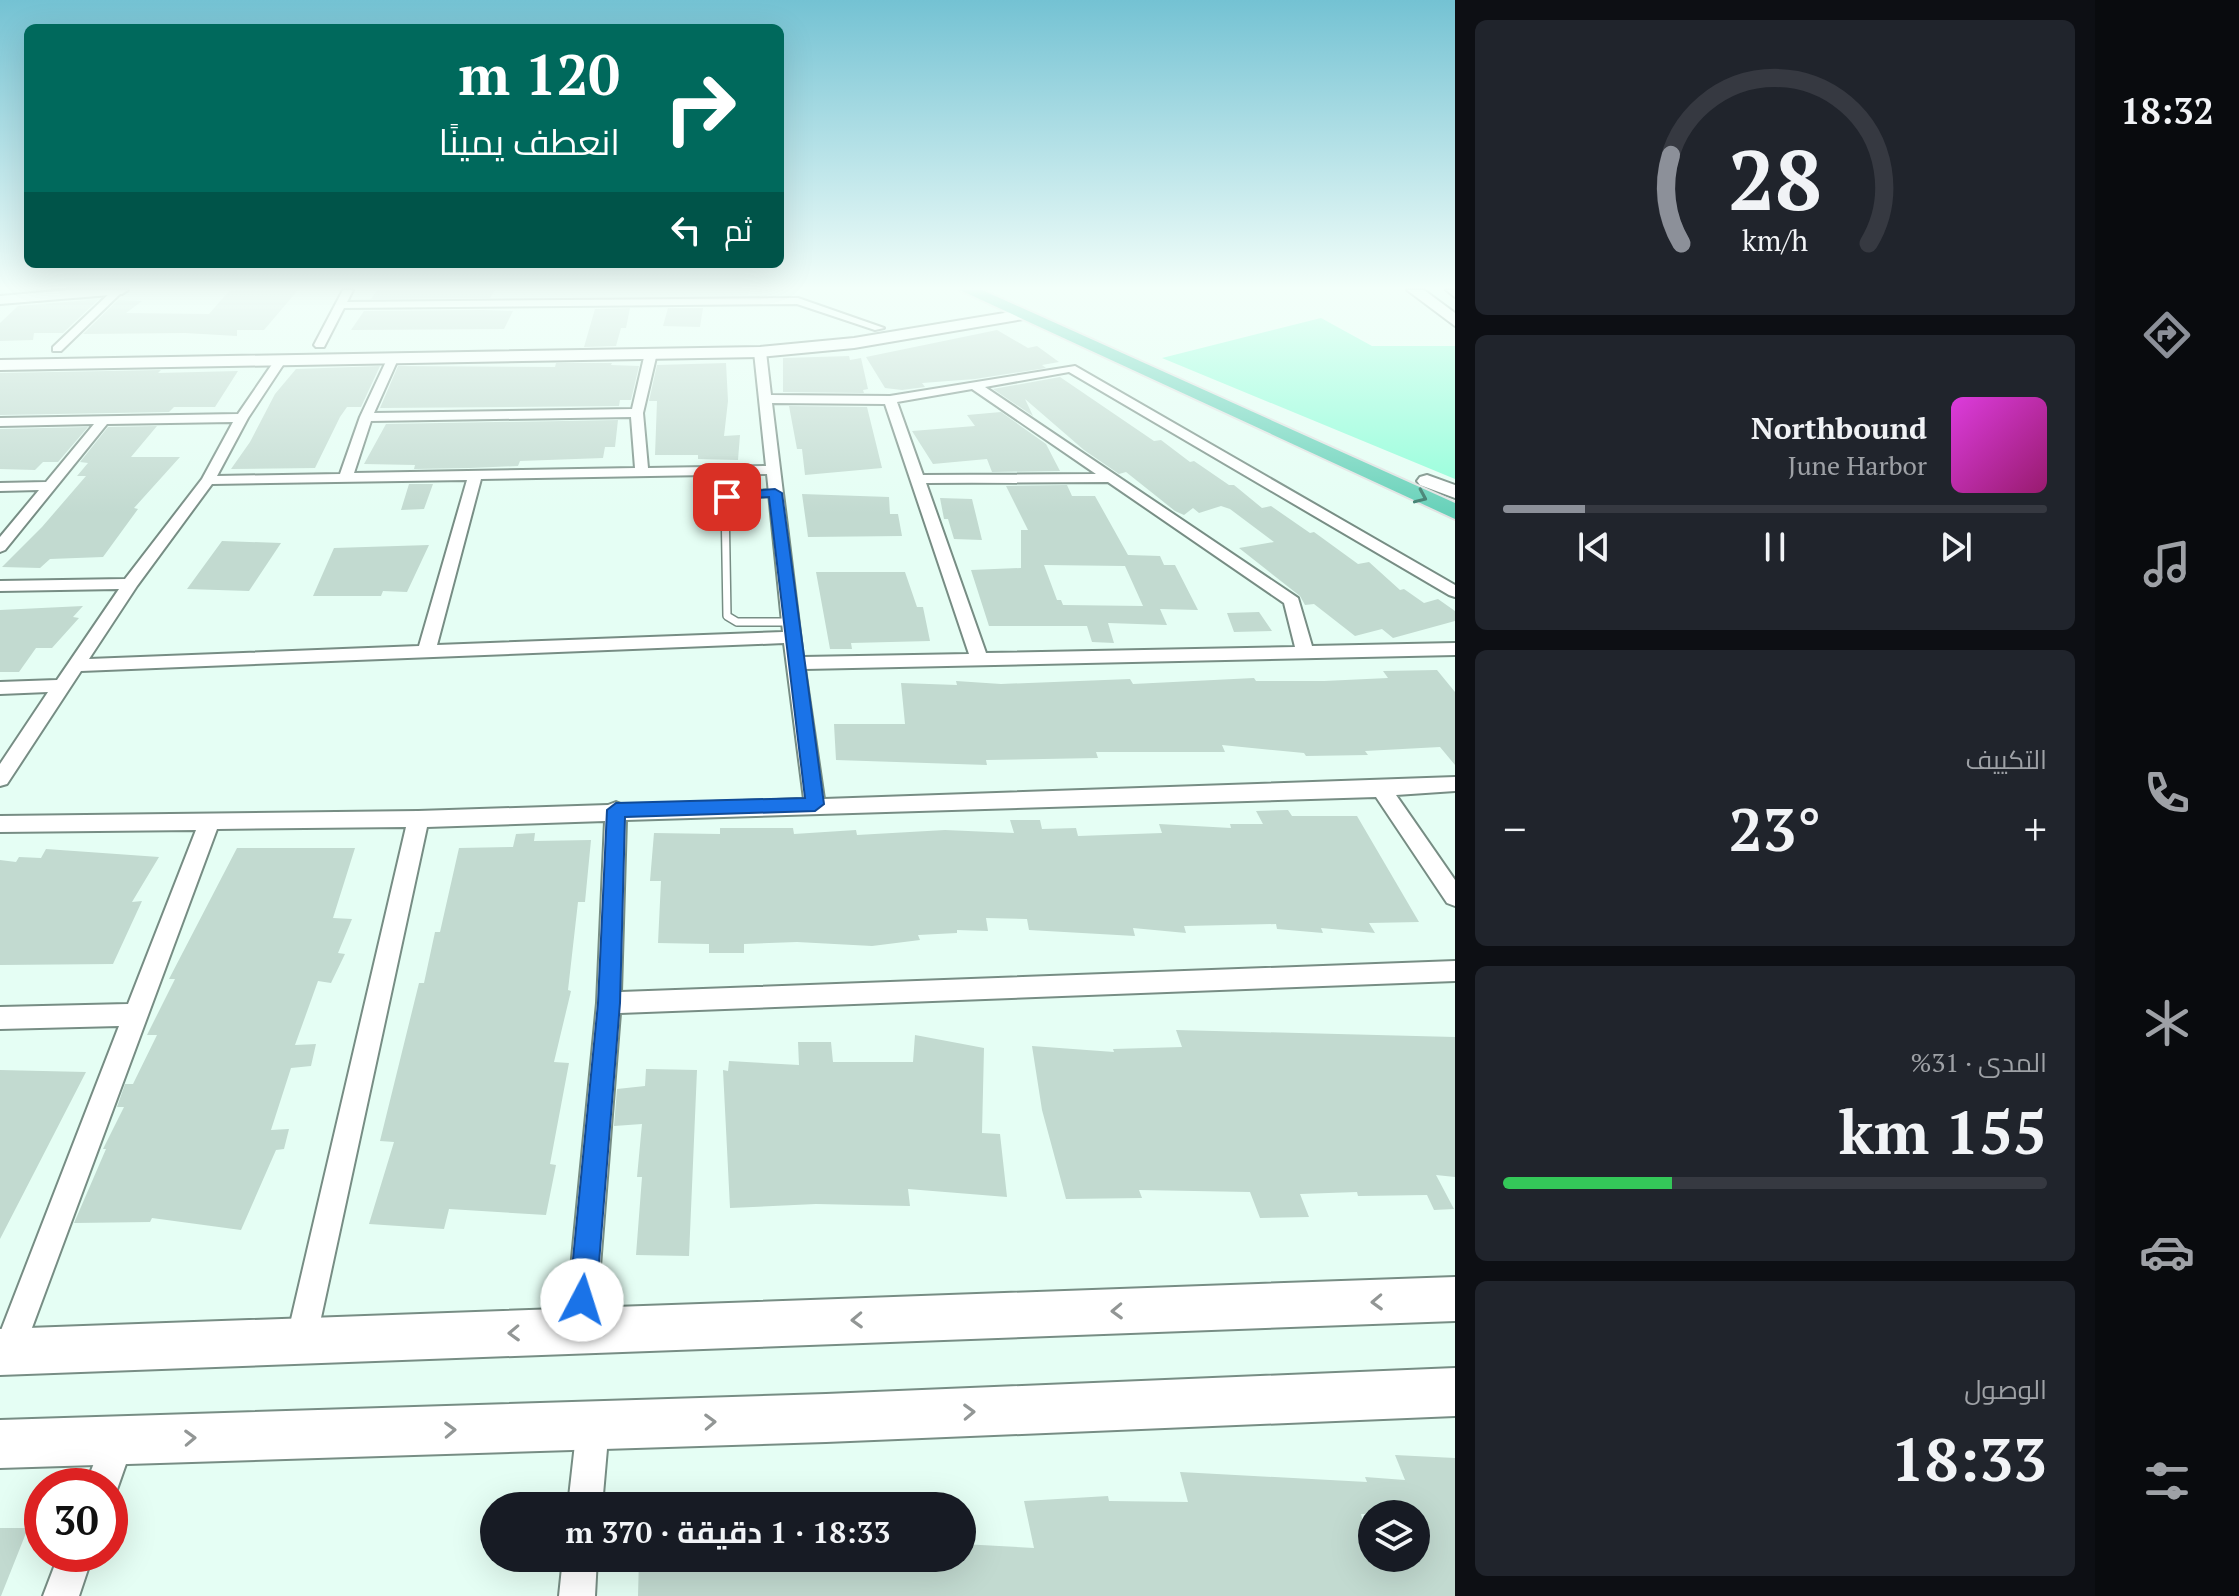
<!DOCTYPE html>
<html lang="ar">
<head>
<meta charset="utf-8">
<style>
	:root { --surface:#171b24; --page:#20242c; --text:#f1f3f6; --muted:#9ea1a6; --line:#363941; --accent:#8c9099 }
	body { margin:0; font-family:"PT Serif",Cairo,serif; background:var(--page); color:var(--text); direction:rtl; height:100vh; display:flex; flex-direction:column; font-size:30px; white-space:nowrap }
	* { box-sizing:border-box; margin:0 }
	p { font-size:26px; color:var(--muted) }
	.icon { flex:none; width:44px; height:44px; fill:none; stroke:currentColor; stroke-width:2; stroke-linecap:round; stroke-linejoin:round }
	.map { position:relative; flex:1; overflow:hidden; direction:ltr }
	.panel { display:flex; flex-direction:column; gap:20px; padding:20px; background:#0d0f14; width:640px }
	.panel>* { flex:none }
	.banner { position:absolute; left:24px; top:24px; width:760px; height:244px; border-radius:12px; box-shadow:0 8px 32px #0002; direction:rtl; background:#00695c; color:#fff; overflow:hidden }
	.buttons { position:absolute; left:1358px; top:1500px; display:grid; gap:16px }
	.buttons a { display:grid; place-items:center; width:72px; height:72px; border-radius:50%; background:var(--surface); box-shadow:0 8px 32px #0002; font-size:40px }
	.speed { position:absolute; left:24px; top:1468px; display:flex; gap:16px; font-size:40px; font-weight:700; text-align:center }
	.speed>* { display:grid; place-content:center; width:104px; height:104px; border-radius:50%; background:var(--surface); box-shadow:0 8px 32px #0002; line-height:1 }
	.speed .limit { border:12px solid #d22; background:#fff; color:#111 }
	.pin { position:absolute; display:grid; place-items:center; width:68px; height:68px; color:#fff; margin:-34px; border-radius:16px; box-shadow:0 4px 12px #0006 }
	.me { position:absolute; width:88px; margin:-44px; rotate:5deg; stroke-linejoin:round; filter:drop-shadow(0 0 6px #0008) }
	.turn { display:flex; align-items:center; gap:28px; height:168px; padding:0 32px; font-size:36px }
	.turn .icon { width:104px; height:104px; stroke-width:2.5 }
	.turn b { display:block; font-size:56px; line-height:68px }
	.then { display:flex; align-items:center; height:76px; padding:0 32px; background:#0003; gap:16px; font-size:30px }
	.big { font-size:60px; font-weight:700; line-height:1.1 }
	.panel .widget { flex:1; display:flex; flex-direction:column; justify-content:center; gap:12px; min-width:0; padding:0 28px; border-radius:12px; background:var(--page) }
	.panel .dial { align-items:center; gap:0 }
	.dial svg { height:208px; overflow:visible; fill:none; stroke:var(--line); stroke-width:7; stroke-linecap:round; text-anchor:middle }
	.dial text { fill:var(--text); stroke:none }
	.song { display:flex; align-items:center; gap:24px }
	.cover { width:96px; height:96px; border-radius:12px; background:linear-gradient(135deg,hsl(300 70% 55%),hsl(320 70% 35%)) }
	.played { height:8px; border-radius:4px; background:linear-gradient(90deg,var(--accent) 15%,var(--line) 15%) }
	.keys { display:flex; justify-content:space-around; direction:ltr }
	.heat { display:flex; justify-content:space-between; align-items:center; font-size:44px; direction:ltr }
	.charge { height:12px; border-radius:6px; background:linear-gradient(90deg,#34c759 31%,var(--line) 0) }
	.trip { position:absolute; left:480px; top:1492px; width:496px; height:80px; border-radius:40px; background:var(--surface); box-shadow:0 8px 32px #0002; font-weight:700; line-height:80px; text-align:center; direction:rtl }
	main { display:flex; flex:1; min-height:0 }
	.menu { display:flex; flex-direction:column; width:144px; justify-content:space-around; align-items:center; background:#090b0e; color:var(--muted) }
	.menu .icon { width:56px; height:56px }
	.menu .current { color:var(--accent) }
	.menu b { font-size:36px; color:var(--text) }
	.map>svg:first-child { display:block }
	.green { fill:#8efed8 }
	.building { fill:#c2dad0; fill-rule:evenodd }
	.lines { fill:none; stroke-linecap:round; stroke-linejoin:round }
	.service-casing { stroke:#778d84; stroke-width:10 }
	.minor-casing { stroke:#778d84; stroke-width:4 }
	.tertiary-casing { stroke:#778d84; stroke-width:4 }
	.secondary-casing { stroke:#778d84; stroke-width:4 }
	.primary-casing { stroke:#e2e3e3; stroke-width:4 }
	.service { stroke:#fff; stroke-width:7 }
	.minor { fill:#fff; fill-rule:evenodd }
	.tertiary { fill:#fff; fill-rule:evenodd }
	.secondary { fill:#fff; fill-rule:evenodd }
	.primary { fill:#67d1b9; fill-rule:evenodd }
	.oneway { stroke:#3e7d6e }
	.oneway2 { stroke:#929695 }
	.route { fill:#1a73e8; stroke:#114b97; stroke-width:2 }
</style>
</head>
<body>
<main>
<nav class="menu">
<b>18:32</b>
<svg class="icon current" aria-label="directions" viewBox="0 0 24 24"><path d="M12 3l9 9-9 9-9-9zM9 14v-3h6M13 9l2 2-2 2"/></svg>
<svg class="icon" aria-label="music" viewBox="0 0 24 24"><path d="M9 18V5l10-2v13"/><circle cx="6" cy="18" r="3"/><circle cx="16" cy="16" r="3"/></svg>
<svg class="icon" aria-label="phone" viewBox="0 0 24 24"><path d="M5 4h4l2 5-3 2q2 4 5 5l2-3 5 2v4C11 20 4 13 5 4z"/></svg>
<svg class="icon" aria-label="climate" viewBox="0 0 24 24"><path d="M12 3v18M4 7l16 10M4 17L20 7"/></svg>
<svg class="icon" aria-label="car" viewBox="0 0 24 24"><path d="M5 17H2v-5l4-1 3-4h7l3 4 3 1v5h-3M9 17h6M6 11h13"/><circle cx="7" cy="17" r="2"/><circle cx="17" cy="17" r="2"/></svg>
<svg class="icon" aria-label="filters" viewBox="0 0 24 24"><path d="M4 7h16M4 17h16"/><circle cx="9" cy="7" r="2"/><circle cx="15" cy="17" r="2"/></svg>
</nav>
<section class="panel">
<div class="widget dial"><svg viewBox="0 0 100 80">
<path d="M14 69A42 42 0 1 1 86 69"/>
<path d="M14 69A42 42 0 0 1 10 35" stroke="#8c9099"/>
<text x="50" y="56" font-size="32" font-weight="700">28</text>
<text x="50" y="72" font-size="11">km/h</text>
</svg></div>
<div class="widget">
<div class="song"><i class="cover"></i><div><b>Northbound</b><p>June Harbor</p></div></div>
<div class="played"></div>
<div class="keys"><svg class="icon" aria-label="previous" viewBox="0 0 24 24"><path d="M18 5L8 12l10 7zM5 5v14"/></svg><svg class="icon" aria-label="pause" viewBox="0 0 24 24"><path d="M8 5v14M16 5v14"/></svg><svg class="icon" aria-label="next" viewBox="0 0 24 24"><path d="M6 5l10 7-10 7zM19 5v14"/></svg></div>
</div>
<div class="widget"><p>التكييف</p>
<div class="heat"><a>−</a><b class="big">23°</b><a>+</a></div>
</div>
<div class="widget"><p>المدى · 31%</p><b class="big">155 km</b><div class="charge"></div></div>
<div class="widget"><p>الوصول</p><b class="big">18:33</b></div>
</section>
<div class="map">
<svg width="1455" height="1596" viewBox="0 0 1455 1596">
	<rect width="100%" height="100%" fill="#e5fef4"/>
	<path class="green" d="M1321 318 1372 346H1455V479L1162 358Z"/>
	<path class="building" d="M298 290 264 330H237V336L185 333 83 334 118 300 142 301 126 313 209 314 229 291Z
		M377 290H495L490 298 371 299Z
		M90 300H98L63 333H34L33 340 0 341V323L18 306Z
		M630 308 626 328H621L616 346 584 347 595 309Z
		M668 308H703L700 327 663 326Z
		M483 310 513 311 504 329 351 330 364 311Z
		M997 330 1028 348 1037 346 1059 362 1042 365 1046 368 975 379 922 383 925 387 902 390 885 388 866 357Z
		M849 356 850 360 861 358 868 389 863 390 864 393 783 392V358Z
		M556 363H612L611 365 639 366 631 400H620L619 406 380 408 398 366 555 367Z
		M726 363 728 401 724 436 740 435 738 460 698 459V455H655L657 401H649L657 365Z
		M380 366 361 407H347L340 417 315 468 231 469 250 442 275 394 296 369Z
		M161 370 158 373 238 371 215 407H174L169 412 0 415V373Z
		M1060 377 1154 441 1161 440 1190 462 1194 461 1229 485H1234L1262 508 1271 506 1310 533 1314 532 1358 564 1369 562 1400 590 1404 589 1424 603 1438 599 1455 611V621L1393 638 1382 629 1355 636 1314 604 1305 605 1300 596 1239 548 1274 542 1230 509 1221 506 1199 513 1193 508 1184 515 1175 511 1126 472 1119 474 1084 450 1025 399 1033 416 993 389Z
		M789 406 867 407 882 468 805 475 802 449H797Z
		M1001 412 1046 444 1060 471 992 472 987 459 933 464 912 431 975 426 967 415Z
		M618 420 615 447H605L603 458 520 461 518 466 470 468 414 469 415 465 364 464 386 424Z
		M157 426 131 457H180L134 508 138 509 103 557 50 559 40 568 2 567 42 527 86 476H77L88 463 80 462 108 427Z
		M88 427 58 462H43L35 470 0 469V429Z
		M409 484H433L424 509 401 510Z
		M1067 485 1072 496H1095L1128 555 1160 556 1164 565H1175L1198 610 1160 609 1167 625 1108 623 1114 643 1092 642 1087 626H989L971 570 1021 568V530H1028L1006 486ZM1044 565 1125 566 1143 606 1063 605 1061 600H1057Z
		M802 494 889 497 890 514H898L902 536 808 537Z
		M940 498 972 499 982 540 954 539 948 519H944Z
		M222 541 281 543 249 591 187 589Z
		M429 545 407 592 383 591 381 596H313L334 548Z
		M816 572H905L917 607H923L930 641 851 643 852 649H830Z
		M83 606 73 617 79 618 52 648H36L19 672H0V610Z
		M1259 612 1272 631 1234 632 1227 613Z
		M1437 670 1455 692V765L1440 747 1365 751 1368 755 1306 756 1304 753 1222 745 1225 752H1096L1098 758 986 760 987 765 836 760 834 724H905L901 683 957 685 956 681 1001 684 1130 679 1133 684 1254 678 1256 681H1324L1388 678 1383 671Z
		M1288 810 1292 816H1357L1419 922 1369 923 1375 933 1321 928 1323 933 1277 929 1276 924 1184 926 1186 933 1133 928 1135 936 1029 930 1027 919 986 918 988 931 957 930V933L918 935 920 940 872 946 797 942 744 944V953H709V944L658 943 661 881H650L654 833 720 834V828H793L794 834 856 830 857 835 945 830 1014 833 1010 820H1040L1042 829 1076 828 1078 836 1162 833 1159 824 1231 828 1230 824H1263L1256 811Z
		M535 833 534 841 591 840 585 902H578L568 990 571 991 554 1062 569 1063 550 1164 556 1165 546 1215 449 1209 444 1229 369 1224 394 1142 380 1141 419 983H424L435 932H440L459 848 513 847 516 834Z
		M237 848H355L333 918 352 919 338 953 345 954 331 983 318 981 295 1045 316 1044 311 1066 291 1068 271 1130 289 1129 284 1149 276 1150 241 1230 152 1218 150 1222 74 1223 106 1149H103L124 1107H117L125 1084H133L157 1035H147L175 979H169Z
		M46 849 159 857 132 902 142 901 113 964 0 965V860L16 862 19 857 41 858Z
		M1176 1030 1455 1037V1177L1436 1175 1454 1209 1434 1210 1427 1195 1358 1196 1357 1192 1300 1194 1309 1217 1260 1218 1250 1192 1139 1190 1142 1198 1066 1199 1042 1110 1032 1046 1114 1052 1113 1049 1182 1047Z
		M915 1035 984 1048 982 1133 1000 1134 1007 1197 908 1189 910 1206 816 1204 730 1208 723 1070 728 1071 729 1061 799 1065 798 1042H831L833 1062H913Z
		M646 1069 697 1070 689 1256 636 1255 642 1177H637L642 1124 614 1126 617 1089 645 1086Z
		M0 1070 86 1072 0 1239Z
		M1395 1455 1455 1458V1596H638L639 1558H962V1544L1034 1548 1024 1501 1108 1496 1109 1501 1188 1502 1180 1472 1367 1482 1365 1477 1405 1480ZM1361 1514H1416V1558H1372Z
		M0 1528H28L1 1596H0Z"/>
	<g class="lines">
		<g class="service-casing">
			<path id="service" d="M775 493 733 495 725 500 727 616 737 622H790"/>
		</g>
		<g class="minor-casing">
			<path id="minor" d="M113 290 123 291 61 351H53V347Z
				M343 290H353L347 302 798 298 884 328 875 330 797 304 344 308 324 347H316L314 345Z
				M760 349 766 352 771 395 890 396 1075 366 1455 585V597L1449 595 1069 372 985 387 1298 598 1312 646 1455 643V655L805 669 824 799 1455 777V791L1396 795 1455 880V906L1447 903 1376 797 626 820 621 992 1455 961V981L620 1013 595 1330 591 1341 580 1345 569 1341 565 1330 597 1003 605 821 427 827 316 1341 312 1352 301 1356 290 1352 286 1341 406 827 217 829 23 1352 19 1363 8 1367 0 1364V1333L119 1026 0 1029V1007L128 1004 196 830 0 832V816L418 811 608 805 616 802 623 805 804 799 784 643 81 671 7 784 0 786V764L48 692 0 694V682L57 680 119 589 0 591V581L125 579 202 479 233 422 107 424 5 550 0 552V537L39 490 0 491V483L46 482 94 424 0 426V418L238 414 277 357 281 356 287 359 248 418 217 476 340 474 360 417 389 355 399 357 374 413 632 409 645 353 651 350 657 353 643 413 648 468 766 466 754 352ZM972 389 1096 474 923 475 897 402ZM772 403 885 404 969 654 803 657ZM631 417 635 468 354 473 371 421ZM767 474 783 632 437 645 481 479ZM467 480 419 646 89 659 137 586 212 484ZM1108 482 1284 603 1295 647 986 653 926 483Z
				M593 1410 604 1415 609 1426 602 1506H568L577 1426 582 1415Z
				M118 1425 129 1430 134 1441 114 1498 110 1499V1486H85L107 1430Z
				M59 1554H93L79 1596H43Z
				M563 1558H597L595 1596H559Z"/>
		</g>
		<g class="tertiary-casing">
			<path id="tertiary" d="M67 290H128L122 294 0 304V296Z"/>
		</g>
		<g class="secondary-casing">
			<path id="secondary" d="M1407 290H1424L1455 313V326Z
				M1446 290H1455V297Z
				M1023 310 1031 315 1029 318 854 348 760 357 0 370V360L760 347 854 338Z
				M1427 475 1455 485V498L1420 485 1417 481 1420 477Z
				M1455 1277V1321L0 1375V1329Z
				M1455 1368V1416L826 1442 0 1468V1420L826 1394Z"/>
		</g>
		<g class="primary-casing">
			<path id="primary" d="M960 290H982L1455 503V519Z"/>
		</g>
		<use href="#service" class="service"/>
		<use href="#minor" class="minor"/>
		<use href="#tertiary" class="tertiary"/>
		<use href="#secondary" class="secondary"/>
		<use href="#primary" class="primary"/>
	</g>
	<defs><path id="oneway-chevron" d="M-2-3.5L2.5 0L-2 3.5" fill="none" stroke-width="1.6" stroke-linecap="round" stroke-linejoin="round" transform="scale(2)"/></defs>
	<use class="oneway" href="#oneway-chevron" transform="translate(1421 497) rotate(24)"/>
	<g class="oneway2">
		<use href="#oneway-chevron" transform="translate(1377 1302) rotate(178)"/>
		<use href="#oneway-chevron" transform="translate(1117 1311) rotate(178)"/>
		<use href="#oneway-chevron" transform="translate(857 1320) rotate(178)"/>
		<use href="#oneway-chevron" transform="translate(514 1333) rotate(178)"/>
		<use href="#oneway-chevron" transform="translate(969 1412) rotate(-2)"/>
		<use href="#oneway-chevron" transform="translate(710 1422) rotate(-2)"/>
		<use href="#oneway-chevron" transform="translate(450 1430) rotate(-2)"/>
		<use href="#oneway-chevron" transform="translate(190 1438) rotate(-2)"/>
	</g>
	<linearGradient id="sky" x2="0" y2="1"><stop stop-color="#74c2d3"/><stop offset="0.56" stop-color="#f3fffa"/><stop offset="1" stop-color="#f3fffa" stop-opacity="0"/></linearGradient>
	<rect width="1455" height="514" fill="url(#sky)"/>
	<path class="route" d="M775 489 782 493 824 804 815 811 625 817 620 1003 596 1300 592 1310 582 1314 573 1310 569 1300 598 1003 607 810 616 803 805 798 769 497 727 500 721 497 727 493Z"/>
</svg>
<div class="buttons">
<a><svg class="icon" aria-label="layers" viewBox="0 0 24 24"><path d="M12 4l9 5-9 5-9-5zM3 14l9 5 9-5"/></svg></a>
</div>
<div class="speed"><div class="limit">30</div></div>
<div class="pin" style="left:727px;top:497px;background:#d93025"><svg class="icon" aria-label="arrive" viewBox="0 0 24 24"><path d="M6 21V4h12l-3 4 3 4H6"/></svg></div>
<svg class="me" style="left:582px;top:1300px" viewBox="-20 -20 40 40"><circle r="19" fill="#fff"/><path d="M0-13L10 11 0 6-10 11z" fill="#1a73e8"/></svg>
<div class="trip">18:33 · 1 دقيقة · 370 m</div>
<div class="banner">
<div class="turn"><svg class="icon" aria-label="right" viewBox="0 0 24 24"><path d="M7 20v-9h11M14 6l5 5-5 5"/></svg><div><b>120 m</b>انعطف يمينًا</div></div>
<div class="then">ثم<svg class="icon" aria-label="left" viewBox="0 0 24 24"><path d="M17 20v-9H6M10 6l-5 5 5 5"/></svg></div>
</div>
</div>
</main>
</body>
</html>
